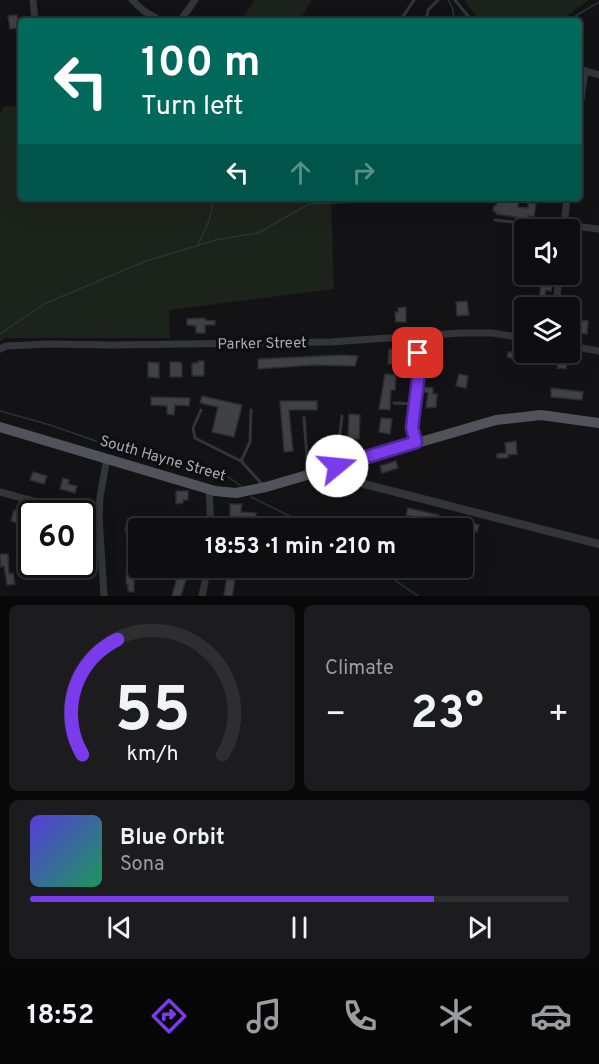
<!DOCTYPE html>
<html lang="en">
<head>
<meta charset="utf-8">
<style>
	:root { --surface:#0e0e10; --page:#1c1c1e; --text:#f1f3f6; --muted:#9b9c9f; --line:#2e2e30; --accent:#7c3aed }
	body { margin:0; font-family:Overpass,sans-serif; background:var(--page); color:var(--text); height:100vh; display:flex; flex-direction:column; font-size:22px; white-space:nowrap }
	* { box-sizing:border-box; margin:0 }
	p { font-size:20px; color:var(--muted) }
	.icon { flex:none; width:33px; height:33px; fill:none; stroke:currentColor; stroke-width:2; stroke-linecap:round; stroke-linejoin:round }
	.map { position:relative; height:596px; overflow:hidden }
	.side { display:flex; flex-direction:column; gap:9px; padding:9px; background:#080809; flex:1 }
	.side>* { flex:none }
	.banner { position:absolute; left:18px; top:18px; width:564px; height:183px; border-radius:6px; box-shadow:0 6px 24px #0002,0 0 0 2px var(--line); background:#00695c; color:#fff; overflow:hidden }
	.controls { position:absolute; left:514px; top:219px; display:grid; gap:12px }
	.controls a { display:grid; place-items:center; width:66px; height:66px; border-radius:6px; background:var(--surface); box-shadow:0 6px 24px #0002,0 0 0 2px var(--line); font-size:30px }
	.speed { position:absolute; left:18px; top:500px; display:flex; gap:12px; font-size:30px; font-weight:700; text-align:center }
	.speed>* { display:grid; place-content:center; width:78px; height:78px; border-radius:50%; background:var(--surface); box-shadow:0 6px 24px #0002,0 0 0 2px var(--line); line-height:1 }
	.speed .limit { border:3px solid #111; border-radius:9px; background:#fff; color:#111 }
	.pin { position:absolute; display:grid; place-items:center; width:51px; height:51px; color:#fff; margin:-26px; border-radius:12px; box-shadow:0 3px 9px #0006 }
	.me { position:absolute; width:66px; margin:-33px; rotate:73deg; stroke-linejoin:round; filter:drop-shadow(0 0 4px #0008) }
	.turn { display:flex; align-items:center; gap:21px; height:126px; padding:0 24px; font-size:27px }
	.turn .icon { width:78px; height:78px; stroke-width:2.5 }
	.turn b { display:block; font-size:42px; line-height:51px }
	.lanes { display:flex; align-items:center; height:57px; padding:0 24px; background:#0003; justify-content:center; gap:30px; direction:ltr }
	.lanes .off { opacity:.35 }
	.big { font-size:45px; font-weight:700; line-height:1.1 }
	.side .widget { flex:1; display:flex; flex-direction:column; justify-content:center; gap:9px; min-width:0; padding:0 21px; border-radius:9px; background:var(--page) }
	.side .dial { align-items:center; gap:0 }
	.dial svg { height:156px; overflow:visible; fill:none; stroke:var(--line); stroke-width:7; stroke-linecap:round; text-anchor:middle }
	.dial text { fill:var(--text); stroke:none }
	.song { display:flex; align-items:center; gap:18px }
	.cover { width:72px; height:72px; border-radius:9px; background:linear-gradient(135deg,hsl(250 70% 55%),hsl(150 70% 35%)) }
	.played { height:6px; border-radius:3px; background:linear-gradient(90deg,var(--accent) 75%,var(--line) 75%) }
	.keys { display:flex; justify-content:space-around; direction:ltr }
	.heat { display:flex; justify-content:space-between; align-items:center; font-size:33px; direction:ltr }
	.side .tiles { flex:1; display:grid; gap:9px; grid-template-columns:1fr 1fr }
	.widget:last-child { grid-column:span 2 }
	.trip { position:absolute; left:128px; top:518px; width:345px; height:60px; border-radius:6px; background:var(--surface); box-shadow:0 6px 24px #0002,0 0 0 2px var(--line); font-weight:700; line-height:60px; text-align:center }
	.menu { display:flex; height:96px; justify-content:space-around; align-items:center; background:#060606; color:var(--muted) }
	.menu .icon { width:42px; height:42px }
	.menu .on { color:var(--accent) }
	.menu b { font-size:27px; color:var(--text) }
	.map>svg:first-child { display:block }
	.green { fill:#1b231b }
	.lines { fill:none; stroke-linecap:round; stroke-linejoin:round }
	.stream { stroke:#293339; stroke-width:1.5 }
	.building { fill:#3f4145; stroke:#2d2d31; stroke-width:1.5 }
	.service { stroke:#34353a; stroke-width:3 }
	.minor { stroke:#34353a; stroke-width:7 }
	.tertiary { stroke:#34353a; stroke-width:8 }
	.primary { stroke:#505359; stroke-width:10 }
	.route-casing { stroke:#51269a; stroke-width:15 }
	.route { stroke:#7c3aed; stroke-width:10 }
	.labels { text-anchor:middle; stroke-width:6; stroke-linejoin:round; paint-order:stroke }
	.street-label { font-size:15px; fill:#a4abb6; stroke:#0e0e10 }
</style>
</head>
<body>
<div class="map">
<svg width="599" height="596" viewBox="0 0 599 596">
	<rect width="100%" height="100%" fill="#131315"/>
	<path class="green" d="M255 0H312L299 21H240Z
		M466 0H589L560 21H481L465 2Z
		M4 106 21 107V198H331L334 289 169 310 170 338H5L0 342V114Z"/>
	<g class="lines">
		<path class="stream" d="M448 0 453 9 454 21
			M567 21 599 2
			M198 245C205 229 213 216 213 198
			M0 334 46 303 146 261 216 240 258 233 309 204 352 202 358 198
			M0 411 50 425 136 455 159 459 176 468 189 470 215 478 224 474 241 486
			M251 497 314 528
			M376 567 418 596"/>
	</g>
	<path class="building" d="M17 15 19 28 10 29 8 16Z
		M506 198H519L518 207 528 208V203L536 204 534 217 528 216V219L496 214V212L493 211 494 206H496L497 202 506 203Z
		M541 283 552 284 551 291 546 290 544 301 539 300Z
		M467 301 469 315 457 316 456 302Z
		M406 307V322H396L395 312H398V308Z
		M205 318V320L215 321V325H205V333H196V326L187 325V319Z
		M570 320 588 321 587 334 570 332Z
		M389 349 400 350 399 365 388 364Z
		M508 352 525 353 524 361 507 357Z
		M343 355 358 356 355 366 314 365 258 369V359Z
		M560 355 573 358 571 365 567 364 566 369 557 368Z
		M198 361H204V376H192V363H198Z
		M148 362 159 363V378L148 377Z
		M170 362H180L182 364V377H170Z
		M385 374 396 375 395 390H391L390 410 379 409Z
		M459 374 468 376 466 388 456 386Z
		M425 387 433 388V394H437L436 407 426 408 428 393 424 392Z
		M551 388 583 392 582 400 551 397Z
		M202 396 242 405 234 437 212 432 218 407 200 403Z
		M151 397 190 398 189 406 175 405 174 415 167 414V406L151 405Z
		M280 401H317V410H289L293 451 284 452Z
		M349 414 360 415 359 439H348Z
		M381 418 392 419 390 434 379 432Z
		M516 441 517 454 508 455V458H497V454L506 453 505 443Z
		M396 461 398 468 382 473 380 466Z
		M33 472 47 476 44 484 30 480Z
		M63 478 69 480 68 484 77 486 75 493 60 489Z
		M176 491H188V500H183V503L176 504Z
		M230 504H242L241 512 256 513 255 519H244V528H230Z
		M408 508 439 515 436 522 406 515Z
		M14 510 26 517 24 525 11 521Z
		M449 518 479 525 477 532 447 524Z
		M128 519 136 520 130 539H135L133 560 138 561 137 567H134V592L128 591V584H126L128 531H125Z
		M0 554H8L9 574 13 573 15 584 7 585 4 566 1 567Z
		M228 567H236L234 587 232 596H224Z
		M179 570 188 573 181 596H172Z"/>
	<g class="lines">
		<path class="service" d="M455 0 472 21
			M400 21 414 0
			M426 21 428 10 438 0
			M495 220 531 224 543 219 563 221
			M394 403 415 404
			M201 410 193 428 195 438 241 461
			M251 410 250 442 241 461 262 484
			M304 417 308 473
			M416 440 412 428 420 364 418 353
			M337 464C336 449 341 432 342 416"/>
		<path class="minor" d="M33 0 35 21
			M132 0 144 11 161 21
			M180 21 195 0
			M579 69 599 75
			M579 113 585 71
			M565 225 599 229
			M564 228 567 198
			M556 308 559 274
			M570 346 599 351
			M0 349 6 346 48 344 113 345 330 342 461 333H491L525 338
			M209 489 211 528
			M0 492 77 513
			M82 514 99 516
			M104 596 99 516 100 497 107 458
			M202 596 208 567"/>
		<path class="tertiary" d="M317 472 599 544"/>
		<path class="primary" d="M0 427 215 491 236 493 266 487 496 420 541 415 599 423"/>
	</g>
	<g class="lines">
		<g class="route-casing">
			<path id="route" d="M337 466 416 442 412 428 420 364 418 353"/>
		</g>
		<use href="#route" class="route"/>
	</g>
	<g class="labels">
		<g class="street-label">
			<text transform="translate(262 343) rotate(-1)" y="5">Parker Street</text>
			<text transform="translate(163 458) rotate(16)" y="5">South Hayne Street</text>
		</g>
	</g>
</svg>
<div class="controls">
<a><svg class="icon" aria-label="sound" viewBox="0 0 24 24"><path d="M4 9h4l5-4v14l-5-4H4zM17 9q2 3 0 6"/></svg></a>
<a><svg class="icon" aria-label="layers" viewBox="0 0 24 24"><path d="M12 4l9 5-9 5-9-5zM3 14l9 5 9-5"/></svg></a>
</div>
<div class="speed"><div class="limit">60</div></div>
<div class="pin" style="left:418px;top:353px;background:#d93025"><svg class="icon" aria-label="arrive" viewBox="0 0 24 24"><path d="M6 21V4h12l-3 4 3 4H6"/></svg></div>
<svg class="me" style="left:337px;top:466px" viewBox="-20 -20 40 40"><circle r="19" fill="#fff"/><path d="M0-13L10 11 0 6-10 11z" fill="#7c3aed"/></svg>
<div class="trip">18:53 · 1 min · 210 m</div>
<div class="banner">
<div class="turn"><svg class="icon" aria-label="left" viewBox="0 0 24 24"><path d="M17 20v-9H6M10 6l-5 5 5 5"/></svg><div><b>100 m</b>Turn left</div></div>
<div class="lanes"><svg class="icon" aria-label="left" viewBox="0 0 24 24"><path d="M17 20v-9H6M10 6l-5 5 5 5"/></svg><svg class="icon off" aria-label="ahead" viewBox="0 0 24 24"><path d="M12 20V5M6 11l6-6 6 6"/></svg><svg class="icon off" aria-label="right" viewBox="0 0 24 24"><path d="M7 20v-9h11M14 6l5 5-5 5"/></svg></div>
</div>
</div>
<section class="side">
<div class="tiles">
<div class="widget dial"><svg viewBox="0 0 100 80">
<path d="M14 69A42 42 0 1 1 86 69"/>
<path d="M14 69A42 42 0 0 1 32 10" stroke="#7c3aed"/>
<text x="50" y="56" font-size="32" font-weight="700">55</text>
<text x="50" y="72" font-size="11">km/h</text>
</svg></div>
<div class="widget"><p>Climate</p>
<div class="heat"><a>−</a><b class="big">23°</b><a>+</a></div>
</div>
<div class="widget">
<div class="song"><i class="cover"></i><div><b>Blue Orbit</b><p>Sona</p></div></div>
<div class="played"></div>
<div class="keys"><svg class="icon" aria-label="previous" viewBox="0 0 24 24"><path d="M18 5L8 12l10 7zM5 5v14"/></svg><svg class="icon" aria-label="pause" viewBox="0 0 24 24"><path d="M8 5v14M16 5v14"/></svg><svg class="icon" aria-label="next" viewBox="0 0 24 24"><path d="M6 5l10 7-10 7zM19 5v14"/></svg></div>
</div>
</div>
</section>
<nav class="menu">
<b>18:52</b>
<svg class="icon on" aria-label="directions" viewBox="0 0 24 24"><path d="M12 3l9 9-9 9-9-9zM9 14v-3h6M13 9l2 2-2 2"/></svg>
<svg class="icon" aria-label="music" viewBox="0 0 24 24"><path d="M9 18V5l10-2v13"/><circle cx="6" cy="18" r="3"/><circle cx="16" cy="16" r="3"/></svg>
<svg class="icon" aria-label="phone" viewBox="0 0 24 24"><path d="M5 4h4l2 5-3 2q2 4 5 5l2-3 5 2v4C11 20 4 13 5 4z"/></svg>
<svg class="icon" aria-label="climate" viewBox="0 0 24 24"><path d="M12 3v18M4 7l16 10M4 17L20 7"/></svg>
<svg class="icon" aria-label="car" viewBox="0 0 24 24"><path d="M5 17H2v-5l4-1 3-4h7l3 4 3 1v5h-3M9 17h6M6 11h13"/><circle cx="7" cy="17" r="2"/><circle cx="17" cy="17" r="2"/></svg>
</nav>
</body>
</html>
